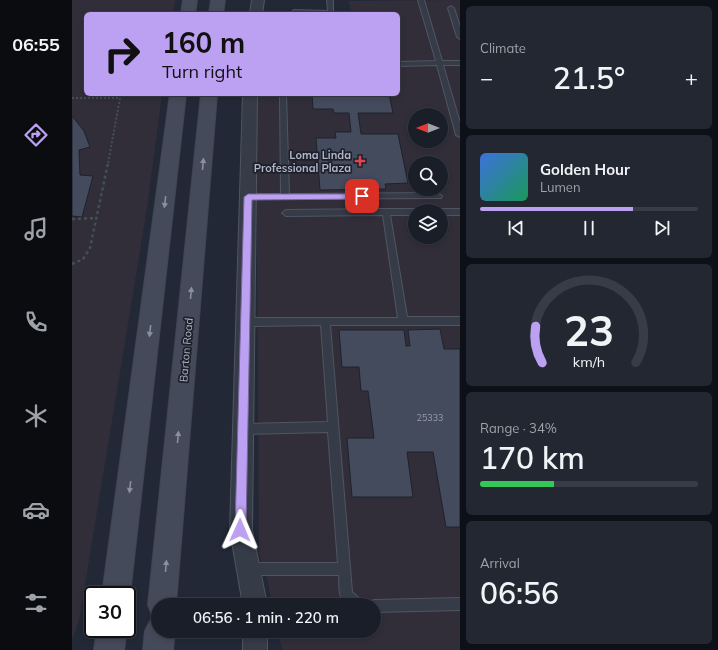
<!DOCTYPE html>
<html lang="en">
<head>
<meta charset="utf-8">
<style>
	:root { --surface:#1a1e29; --page:#232731; --text:#f1f3f6; --muted:#9fa2a8; --line:#383c46; --accent:#bca0f2 }
	body { margin:0; font-family:Mulish,sans-serif; background:var(--page); color:var(--text); height:100vh; display:flex; flex-direction:column; font-size:15px; white-space:nowrap }
	* { box-sizing:border-box; margin:0 }
	p { font-size:13px; color:var(--muted) }
	.icon { flex:none; width:22px; height:22px; fill:none; stroke:currentColor; stroke-width:2; stroke-linecap:round; stroke-linejoin:round }
	.map { position:relative; flex:1; overflow:hidden }
	.drawer { display:flex; flex-direction:column; gap:6px; padding:6px; background:#0e1017; width:258px }
	.drawer>* { flex:none }
	.guide { position:absolute; left:12px; top:12px; width:316px; height:84px; border-radius:6px; box-shadow:0 2px 6px #0003,0 0 0 1px var(--line); background:#bca0f2; color:#111; overflow:hidden }
	.needle { width:26px; rotate:270deg }
	.buttons { position:absolute; left:336px; top:108px; display:grid; gap:8px }
	.buttons a { display:grid; place-items:center; width:40px; height:40px; border-radius:50%; background:var(--surface); box-shadow:0 2px 6px #0003,0 0 0 1px var(--line); font-size:20px }
	.speed { position:absolute; left:12px; top:586px; display:flex; gap:8px; font-size:20px; font-weight:700; text-align:center }
	.speed>* { display:grid; place-content:center; width:52px; height:52px; border-radius:50%; background:var(--surface); box-shadow:0 2px 6px #0003,0 0 0 1px var(--line); line-height:1 }
	.speed .limit { border:2px solid #111; border-radius:6px; background:#fff; color:#111 }
	.pin { position:absolute; display:grid; place-items:center; width:34px; height:34px; color:#fff; margin:-17px; border-radius:8px; box-shadow:0 2px 6px #0006 }
	.me { position:absolute; width:44px; margin:-22px; rotate:1deg; stroke-linejoin:round; filter:drop-shadow(0 0 3px #0008) }
	.turn { display:flex; align-items:center; gap:14px; height:84px; padding:0 12px; font-size:18px }
	.turn .icon { width:52px; height:52px; stroke-width:2.5 }
	.turn b { display:block; font-size:28px; line-height:34px }
	.big { font-size:30px; font-weight:600; line-height:1.1 }
	.drawer .widget { flex:1; display:flex; flex-direction:column; justify-content:center; gap:6px; min-width:0; padding:0 14px; border-radius:6px; background:var(--page) }
	.drawer .dial { align-items:center; gap:0 }
	.dial svg { height:104px; overflow:visible; fill:none; stroke:var(--line); stroke-width:7; stroke-linecap:round; text-anchor:middle }
	.dial text { fill:var(--text); stroke:none }
	.song { display:flex; align-items:center; gap:12px }
	.cover { width:48px; height:48px; border-radius:6px; background:linear-gradient(135deg,hsl(220 70% 55%),hsl(150 70% 35%)) }
	.played { height:4px; border-radius:2px; background:linear-gradient(90deg,var(--accent) 70%,var(--line) 70%) }
	.keys { display:flex; justify-content:space-around; direction:ltr }
	.heat { display:flex; justify-content:space-between; align-items:center; font-size:22px; direction:ltr }
	.charge { height:6px; border-radius:3px; background:linear-gradient(90deg,#34c759 34%,var(--line) 0) }
	.trip { position:absolute; left:79px; top:598px; width:230px; height:40px; border-radius:20px; background:var(--surface); box-shadow:0 2px 6px #0003,0 0 0 1px var(--line); font-weight:600; line-height:40px; text-align:center }
	main { display:flex; flex:1; min-height:0 }
	.tab-bar { display:flex; flex-direction:column; width:72px; justify-content:space-around; align-items:center; background:#0a0c10; color:var(--muted) }
	.tab-bar .icon { width:28px; height:28px }
	.tab-bar .on { color:var(--accent) }
	.tab-bar b { font-size:18px; color:var(--text) }
	.map>svg:first-child { display:block }
	.medical { fill:#312e39; fill-rule:evenodd }
	.building { fill:#444b5c; stroke:#1e222e }
	.lines { fill:none; stroke-linecap:round; stroke-linejoin:round }
	.lane-casing { stroke:#515562; stroke-width:2 }
	.street-casing { stroke:#515562; stroke-width:2 }
	.secondary-casing { stroke:#404451; stroke-width:2 }
	.path-far1 { stroke:#425056; stroke-width:2; stroke-dasharray:2 2; stroke-linecap:butt }
	.path { stroke:#425056; stroke-width:2.5; stroke-dasharray:3 3; stroke-linecap:butt }
	.lane { fill:#363b48; fill-rule:evenodd }
	.street { fill:#363b48; fill-rule:evenodd }
	.secondary { fill:#454a5a; fill-rule:evenodd }
	.oneway { fill:#8b909f }
	.route { fill:#bca0f2; stroke:#7a689d }
	.health-dot { fill:#e0444e; stroke:#1c202c; stroke-width:1.5 }
	.labels { text-anchor:middle; stroke-width:3.5; stroke-linejoin:round; paint-order:stroke }
	.number-label { font-size:9px; fill:#969aaa }
	.poi-label { font-size:11px; font-weight:bold; fill:#b1b5c4; stroke:#1c202c; text-anchor:end }
	.street-label { font-size:11px; fill:#b1b5c4; stroke:#1c202c }
</style>
</head>
<body>
<main>
<nav class="tab-bar">
<b>06:55</b>
<svg class="icon on" aria-label="directions" viewBox="0 0 24 24"><path d="M12 3l9 9-9 9-9-9zM9 14v-3h6M13 9l2 2-2 2"/></svg>
<svg class="icon" aria-label="music" viewBox="0 0 24 24"><path d="M9 18V5l10-2v13"/><circle cx="6" cy="18" r="3"/><circle cx="16" cy="16" r="3"/></svg>
<svg class="icon" aria-label="phone" viewBox="0 0 24 24"><path d="M5 4h4l2 5-3 2q2 4 5 5l2-3 5 2v4C11 20 4 13 5 4z"/></svg>
<svg class="icon" aria-label="climate" viewBox="0 0 24 24"><path d="M12 3v18M4 7l16 10M4 17L20 7"/></svg>
<svg class="icon" aria-label="car" viewBox="0 0 24 24"><path d="M5 17H2v-5l4-1 3-4h7l3 4 3 1v5h-3M9 17h6M6 11h13"/><circle cx="7" cy="17" r="2"/><circle cx="17" cy="17" r="2"/></svg>
<svg class="icon" aria-label="filters" viewBox="0 0 24 24"><path d="M4 7h16M4 17h16"/><circle cx="9" cy="7" r="2"/><circle cx="15" cy="17" r="2"/></svg>
</nav>
<div class="map">
<svg width="388" height="650" viewBox="0 0 388 650">
	<rect width="100%" height="100%" fill="#232837"/>
	<path class="medical" d="M0 0H103L101 14H14V94H90L75 208 7 621 0 640Z
		M388 0V650H211L206 638 205 631H302V605H200L196 582 187 553 184 94H326V14H279L277 1ZM343 115H369V141H343ZM343 163H369V189H343ZM343 211H369V237H343Z"/>
	<path class="building" d="M240 94H317L321 113H286L289 134H326L336 183 313 184 314 189 248 190 244 138H264L263 132H279L277 113H262L261 109H241Z
		M0 116 12 131 18 147 7 150 8 175 21 176 10 217 0 216Z
		M368 329 372 349H388V527H374L361 452H335L341 497H280L275 438H302L296 391H289L287 367H270L267 330H332L334 346H338L336 330Z"/>
	<g class="lines">
		<g class="lane-casing">
			<path id="lane" d="M255 0H261V14H217L222 10 256 11Z
				M346 0H352L370 61H388V65H371L388 123V137L384 135 365 65 326 66V62L364 61Z
				M379 6 382 8 388 27V39L385 37 376 8Z
				M208 94H214L217 194 366 193 370 196 369 198 173 199 172 197 173 195 176 194H209Z
				M314 209H343L346 211H343V215H318L335 317H388V325H258L280 592 290 601 292 605C265 605 268 598 267 575H176L172 573 170 569 172 565 176 563H266L256 432 170 434 166 432 165 429 166 426 170 424 256 422 249 325 173 326 170 325 169 322 170 319 173 318H326L311 215 214 216 210 213 214 210Z
				M369 209H388V215H369V211H366Z
				M388 598V610L302 612V605H296L298 602 302 600Z"/>
		</g>
		<g class="street-casing">
			<path id="street" d="M180 0H192L190 14H178Z
				M171 94H185L180 530 195 605H171L158 530Z
				M171 631H195V650H171Z"/>
		</g>
		<g class="secondary-casing">
			<path id="secondary" d="M111 0H125L123 14H109Z
				M139 0H153L151 14H137Z
				M98 94H114L58 595 55 603V595H30Z
				M129 94H145L104 605H86V631H103L101 650H71L73 631 78 621 85 617 80 615 76 605Z
				M25 629H55L52 650H22Z"/>
		</g>
		<path class="path-far1" d="M0 98H48L36 164"/>
		<path class="path" d="M0 219 25 218
			M0 264 11 259 18 248 36 163"/>
		<use href="#lane" class="lane"/>
		<use href="#street" class="street"/>
		<use href="#secondary" class="secondary"/>
	</g>
	<defs><path id="oneway-solid" d="M-6-.8H1V-3.2L6.5 0L1 3.2V.8H-6Z"/></defs>
	<g class="oneway">
		<use href="#oneway-solid" transform="translate(131 164) rotate(-85)"/>
		<use href="#oneway-solid" transform="translate(93 202) rotate(97)"/>
		<use href="#oneway-solid" transform="translate(119 293) rotate(-85)"/>
		<use href="#oneway-solid" transform="translate(78 331) rotate(97)"/>
		<use href="#oneway-solid" transform="translate(106 437) rotate(-85)"/>
		<use href="#oneway-solid" transform="translate(58 487) rotate(97)"/>
		<use href="#oneway-solid" transform="translate(94 566) rotate(-85)"/>
	</g>
	<path class="route" d="M176 194H290L294 196 290 199 180 200 174 530 172 534 168 535 165 534 163 530 172 197Z"/>
	<path class="health-dot" d="M286 155h4v4h4v4h-4v4h-4v-4h-4v-4h4z"/>
	<g class="labels">
		<g class="number-label">
			<text x="358" y="421">25333</text>
		</g>
		<g class="poi-label">
			<text x="279" y="159">Loma Linda<tspan x="279" dy="13">Professional Plaza</tspan></text>
		</g>
		<g class="street-label">
			<text transform="translate(114 350) rotate(-85)" y="4">Barton Road</text>
		</g>
	</g>
</svg>
<div class="buttons">
<a><svg class="needle" viewBox="-14 -14 28 28"><path d="M0-13l5 13h-10z" fill="#e53935"/><path d="M0 13l5-13h-10z" fill="#9fa2a8"/></svg></a>
<a><svg class="icon" aria-label="search" viewBox="0 0 24 24"><circle cx="10" cy="10" r="6"/><path d="M15 15l6 6"/></svg></a>
<a><svg class="icon" aria-label="layers" viewBox="0 0 24 24"><path d="M12 4l9 5-9 5-9-5zM3 14l9 5 9-5"/></svg></a>
</div>
<div class="speed"><div class="limit">30</div></div>
<div class="pin" style="left:290px;top:196px;background:#d93025"><svg class="icon" aria-label="arrive" viewBox="0 0 24 24"><path d="M6 21V4h12l-3 4 3 4H6"/></svg></div>
<svg class="me" style="left:168px;top:530px" viewBox="-20 -20 40 40"><path d="M0-17L14 15 0 8-14 15z" fill="#bca0f2" stroke="#fff" stroke-width="4"/></svg>
<div class="trip">06:56 · 1 min · 220 m</div>
<div class="guide">
<div class="turn"><svg class="icon" aria-label="right" viewBox="0 0 24 24"><path d="M7 20v-9h11M14 6l5 5-5 5"/></svg><div><b>160 m</b>Turn right</div></div>
</div>
</div>
<section class="drawer">
<div class="widget"><p>Climate</p>
<div class="heat"><a>−</a><b class="big">21.5°</b><a>+</a></div>
</div>
<div class="widget">
<div class="song"><i class="cover"></i><div><b>Golden Hour</b><p>Lumen</p></div></div>
<div class="played"></div>
<div class="keys"><svg class="icon" aria-label="previous" viewBox="0 0 24 24"><path d="M18 5L8 12l10 7zM5 5v14"/></svg><svg class="icon" aria-label="pause" viewBox="0 0 24 24"><path d="M8 5v14M16 5v14"/></svg><svg class="icon" aria-label="next" viewBox="0 0 24 24"><path d="M6 5l10 7-10 7zM19 5v14"/></svg></div>
</div>
<div class="widget dial"><svg viewBox="0 0 100 80">
<path d="M14 69A42 42 0 1 1 86 69"/>
<path d="M14 69A42 42 0 0 1 9 41" stroke="#bca0f2"/>
<text x="50" y="56" font-size="32" font-weight="700">23</text>
<text x="50" y="72" font-size="11">km/h</text>
</svg></div>
<div class="widget"><p>Range · 34%</p><b class="big">170 km</b><div class="charge"></div></div>
<div class="widget"><p>Arrival</p><b class="big">06:56</b></div>
</section>
</main>
</body>
</html>
